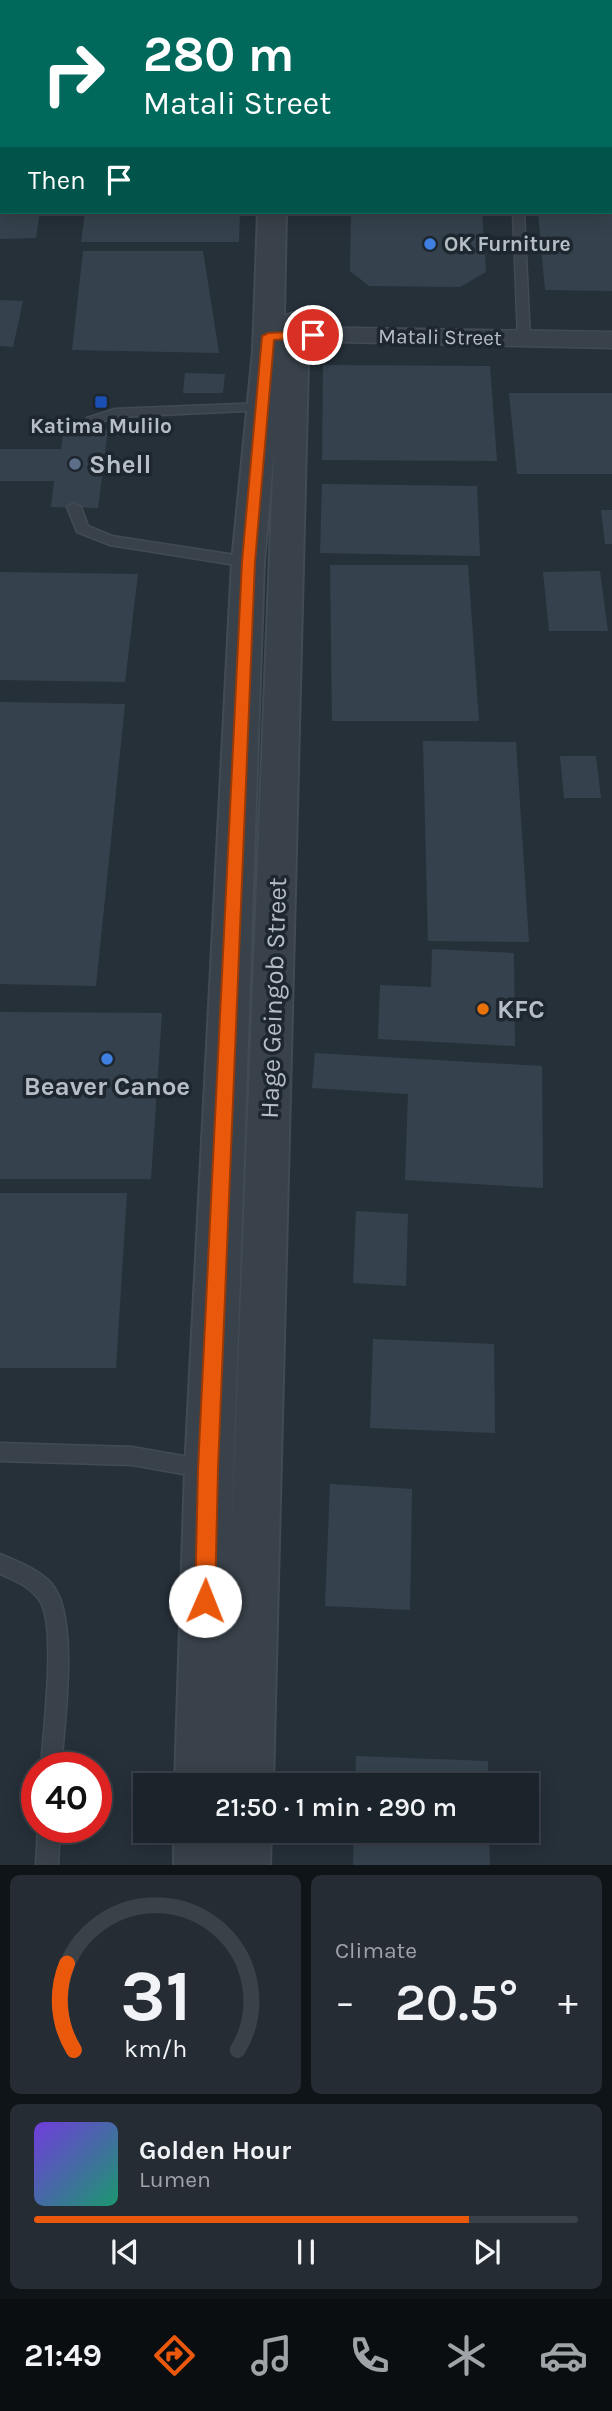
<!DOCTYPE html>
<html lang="en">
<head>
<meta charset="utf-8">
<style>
	:root { --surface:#1c242b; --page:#252c33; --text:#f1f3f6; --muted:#a0a4a9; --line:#3a4147; --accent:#ea580c }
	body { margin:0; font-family:Karla,sans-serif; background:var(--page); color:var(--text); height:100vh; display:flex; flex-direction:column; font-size:26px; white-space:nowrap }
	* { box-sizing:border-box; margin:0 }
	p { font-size:23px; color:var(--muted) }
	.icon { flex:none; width:38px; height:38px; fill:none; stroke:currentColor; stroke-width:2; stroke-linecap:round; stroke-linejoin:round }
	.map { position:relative; height:1865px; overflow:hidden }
	.details { display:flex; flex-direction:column; gap:10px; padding:10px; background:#0f1418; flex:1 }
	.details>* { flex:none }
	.hud { position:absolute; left:0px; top:0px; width:612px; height:214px; box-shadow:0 4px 18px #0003,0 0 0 2px var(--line); background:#00695c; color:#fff; overflow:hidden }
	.speed { position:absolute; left:21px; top:1752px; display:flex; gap:14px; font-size:35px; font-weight:700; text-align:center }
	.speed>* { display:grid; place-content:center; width:91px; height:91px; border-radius:50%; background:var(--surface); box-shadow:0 4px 18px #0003,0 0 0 2px var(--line); line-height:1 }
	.speed .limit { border:10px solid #d22; background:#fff; color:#111 }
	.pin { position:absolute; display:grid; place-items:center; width:60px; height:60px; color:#fff; margin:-30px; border:4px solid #fff; border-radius:50%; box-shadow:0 2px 7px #0007 }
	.me { position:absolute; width:77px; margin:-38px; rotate:1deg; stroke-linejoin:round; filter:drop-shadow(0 0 5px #0008) }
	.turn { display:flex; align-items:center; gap:24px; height:147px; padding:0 28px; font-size:32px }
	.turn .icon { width:91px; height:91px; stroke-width:2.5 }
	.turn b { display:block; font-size:49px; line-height:60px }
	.then { display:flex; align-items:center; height:66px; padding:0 28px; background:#0003; gap:14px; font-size:26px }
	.big { font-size:52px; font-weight:600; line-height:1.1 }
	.details .tile { flex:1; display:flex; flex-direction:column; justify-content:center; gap:10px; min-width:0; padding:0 24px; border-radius:10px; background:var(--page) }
	.details .dial { align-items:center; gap:0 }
	.dial svg { height:182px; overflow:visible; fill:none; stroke:var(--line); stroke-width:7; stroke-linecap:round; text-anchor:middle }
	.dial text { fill:var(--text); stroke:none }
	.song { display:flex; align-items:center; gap:21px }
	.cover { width:84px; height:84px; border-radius:10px; background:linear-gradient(135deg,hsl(260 70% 55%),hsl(160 70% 35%)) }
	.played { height:7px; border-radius:4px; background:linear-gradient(90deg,var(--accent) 80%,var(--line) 80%) }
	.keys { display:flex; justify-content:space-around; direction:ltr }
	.heat { display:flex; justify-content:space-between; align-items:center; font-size:38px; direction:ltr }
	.details .tiles { flex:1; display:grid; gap:10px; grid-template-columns:1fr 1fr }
	.tile:last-child { grid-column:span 2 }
	.trip { position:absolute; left:133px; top:1773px; width:406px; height:70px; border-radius:0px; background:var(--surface); box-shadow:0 4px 18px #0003,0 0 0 2px var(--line); font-weight:600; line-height:70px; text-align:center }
	.dock { display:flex; height:112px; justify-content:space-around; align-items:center; background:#0b0e11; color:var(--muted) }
	.dock .icon { width:49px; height:49px }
	.dock .selected { color:var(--accent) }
	.dock b { font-size:32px; color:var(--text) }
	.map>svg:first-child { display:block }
	.building { fill:#35424d }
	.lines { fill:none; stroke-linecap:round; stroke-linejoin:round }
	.service-casing { stroke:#424b53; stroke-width:3 }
	.minor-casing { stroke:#424b53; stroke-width:3 }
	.tertiary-casing { stroke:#424b53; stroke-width:4 }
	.service { fill:#39424a; fill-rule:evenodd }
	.minor { fill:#39424a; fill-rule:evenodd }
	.tertiary { fill:#39424a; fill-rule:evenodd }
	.route { fill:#ea580c; stroke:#983908; stroke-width:2 }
	.shop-dot { fill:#3f7fe0; stroke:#1e272f; stroke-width:2.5 }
	.transit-dot { fill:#1a4fb4; stroke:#1e272f; stroke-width:2.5 }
	.service-dot { fill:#5c6f8a; stroke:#1e272f; stroke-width:2.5 }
	.food-dot { fill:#e8710a; stroke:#1e272f; stroke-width:2.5 }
	.labels { text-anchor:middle; stroke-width:7; stroke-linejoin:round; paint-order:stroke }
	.far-poi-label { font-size:21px; font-weight:bold; fill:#b5bdc5; stroke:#1e272f; text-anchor:start }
	.far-street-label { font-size:21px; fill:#b5bdc5; stroke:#1e272f }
	.poi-label { font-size:26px; font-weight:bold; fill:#b5bdc5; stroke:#1e272f; text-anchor:start }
	.street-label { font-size:26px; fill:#b5bdc5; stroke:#1e272f }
</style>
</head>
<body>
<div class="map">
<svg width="612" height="1865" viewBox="0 0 612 1865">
	<rect width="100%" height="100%" fill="#263039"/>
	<path class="building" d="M0 212H40L36 238 0 239Z
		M85 212H240L239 242H81Z
		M351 212H482L486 272 460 287 369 286 350 271Z
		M538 212H612V291L545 290Z
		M83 251H203L219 353 72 350Z
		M0 300 23 301 13 347 0 346Z
		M323 365 490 366 497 461 322 460Z
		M185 373 225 374 223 393H183Z
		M509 393H612V474H517Z
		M64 428 108 429 98 508 51 507 54 481H0V449H61Z
		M322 484 477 486 480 556 320 553Z
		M601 510H612V544H605Z
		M330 565H468L479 721H332Z
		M600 571 608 631H549L543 572Z
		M0 572 138 574 125 682 0 680Z
		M0 702 125 704 96 986 0 984Z
		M423 741 516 742 529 942 428 941Z
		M560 756H596L601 798H564Z
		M432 949 514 953 515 1046 378 1039 380 985 431 987Z
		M0 1012 162 1013 151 1179H0Z
		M315 1053 542 1066 543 1188 405 1180 408 1094 312 1088Z
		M0 1193H127L116 1368H0Z
		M356 1211 408 1214 406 1286 353 1283Z
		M373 1339 494 1344 495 1433 370 1428Z
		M330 1484 412 1489 410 1610 325 1606Z
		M356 1756 488 1761V1785H355Z
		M354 1830H489L490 1865H353Z"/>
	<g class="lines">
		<g class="service-casing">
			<path id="service" d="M611 81H612V87H611Z
				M513 212H524L530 339 524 343 518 339Z
				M262 403 266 404V410L116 417 95 424 90 431 86 432 80 428 87 418 115 409Z
				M74 503 81 507 88 526 112 536 248 557 255 562 248 567 110 545 77 532 67 507Z
				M0 1443 132 1447 206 1460 213 1462 216 1469 213 1476 206 1478 132 1465 0 1461Z
				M0 1554C17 1561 38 1569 51 1583 80 1615 64 1725 61 1768H41C43 1733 57 1627 40 1601 31 1587 14 1580 0 1574Z
				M38 1827H60L58 1865H36Z"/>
		</g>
		<g class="minor-casing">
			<path id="minor" d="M294 327 612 332V348L294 341 268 344 259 341 256 336 259 331Z"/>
		</g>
		<g class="tertiary-casing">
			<path id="tertiary" d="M168 0H200L201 2H169Z
				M268 0H292V2H268Z
				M258 212H286L284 316 294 313 304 316 309 322 273 1785H175L185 1469 232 562 253 351ZM274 450 230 1574 264 562Z
				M174 1830H271L270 1865H174Z"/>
		</g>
		<use href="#service" class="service"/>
		<use href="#minor" class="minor"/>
		<use href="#tertiary" class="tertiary"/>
	</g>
	<path class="route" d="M313 331 319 335 317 337 274 340 255 562 218 1469 215 1601 212 1608 205 1611 198 1608 195 1601 198 1469 242 562 262 336 268 333Z"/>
	<g class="shop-dot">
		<circle cx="430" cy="244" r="7"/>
		<circle cx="107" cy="1059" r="7"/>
	</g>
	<rect class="transit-dot" x="94" y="395" width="14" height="14" rx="3.5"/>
	<circle class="service-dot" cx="75" cy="464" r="7"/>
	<circle class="food-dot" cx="483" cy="1009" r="7"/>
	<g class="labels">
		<g class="far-poi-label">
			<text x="444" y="251">OK Furniture</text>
			<text x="101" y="433" text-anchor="middle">Katima Mulilo</text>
		</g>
		<g class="far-street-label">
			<text transform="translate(440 337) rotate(1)" y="7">Matali Street</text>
		</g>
		<g class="poi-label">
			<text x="89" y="473">Shell</text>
			<text x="497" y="1018">KFC</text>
			<text x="107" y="1095" text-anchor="middle">Beaver Canoe</text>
		</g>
		<g class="street-label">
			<text transform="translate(273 998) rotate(-88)" y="9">Hage Geingob Street</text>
		</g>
	</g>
</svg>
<div class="speed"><div class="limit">40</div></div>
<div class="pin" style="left:313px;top:335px;background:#d93025"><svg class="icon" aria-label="arrive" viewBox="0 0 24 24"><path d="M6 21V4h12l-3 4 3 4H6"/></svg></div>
<svg class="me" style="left:205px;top:1601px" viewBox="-20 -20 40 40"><circle r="19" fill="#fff"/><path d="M0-13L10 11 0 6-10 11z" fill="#ea580c"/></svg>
<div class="trip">21:50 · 1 min · 290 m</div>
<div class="hud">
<div class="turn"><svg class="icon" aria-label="right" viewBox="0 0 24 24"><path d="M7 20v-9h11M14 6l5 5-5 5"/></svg><div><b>280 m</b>Matali Street</div></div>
<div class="then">Then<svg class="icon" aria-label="arrive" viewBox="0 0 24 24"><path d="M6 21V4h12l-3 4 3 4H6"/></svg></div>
</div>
</div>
<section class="details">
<div class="tiles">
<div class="tile dial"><svg viewBox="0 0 100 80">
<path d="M14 69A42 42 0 1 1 86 69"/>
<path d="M14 69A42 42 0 0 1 11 31" stroke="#ea580c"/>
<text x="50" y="56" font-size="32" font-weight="700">31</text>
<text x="50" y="72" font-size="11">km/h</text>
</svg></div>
<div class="tile"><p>Climate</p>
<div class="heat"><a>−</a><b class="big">20.5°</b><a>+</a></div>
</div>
<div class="tile">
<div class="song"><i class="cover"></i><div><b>Golden Hour</b><p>Lumen</p></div></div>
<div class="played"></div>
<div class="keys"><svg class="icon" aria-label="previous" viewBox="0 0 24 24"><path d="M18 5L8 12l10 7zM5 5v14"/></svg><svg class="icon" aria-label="pause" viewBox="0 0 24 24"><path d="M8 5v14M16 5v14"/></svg><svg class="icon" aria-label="next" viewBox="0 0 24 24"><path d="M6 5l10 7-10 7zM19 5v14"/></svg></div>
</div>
</div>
</section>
<nav class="dock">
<b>21:49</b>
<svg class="icon selected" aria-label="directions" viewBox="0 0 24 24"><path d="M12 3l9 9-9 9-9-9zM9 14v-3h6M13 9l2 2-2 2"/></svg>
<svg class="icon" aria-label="music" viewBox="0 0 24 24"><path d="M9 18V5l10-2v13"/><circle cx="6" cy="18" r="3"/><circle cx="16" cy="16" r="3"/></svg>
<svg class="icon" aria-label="phone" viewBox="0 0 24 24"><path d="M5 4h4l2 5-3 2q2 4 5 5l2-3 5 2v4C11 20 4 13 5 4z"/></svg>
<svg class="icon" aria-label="climate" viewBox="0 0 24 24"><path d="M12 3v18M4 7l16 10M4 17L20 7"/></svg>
<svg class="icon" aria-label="car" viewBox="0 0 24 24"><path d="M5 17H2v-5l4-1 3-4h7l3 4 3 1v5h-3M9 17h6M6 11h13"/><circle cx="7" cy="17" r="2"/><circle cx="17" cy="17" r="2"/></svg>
</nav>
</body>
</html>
